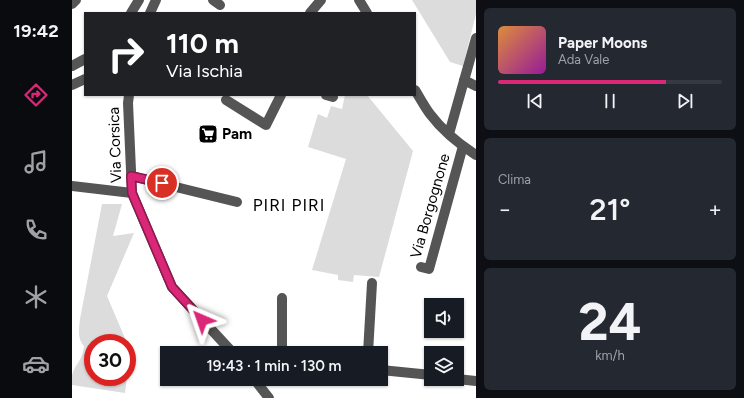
<!DOCTYPE html>
<html lang="it">
<head>
<meta charset="utf-8">
<style>
	:root { --surface:#171b24; --page:#242831; --text:#f1f3f6; --muted:#9ea1a6; --line:#363941; --accent:#db2777 }
	body { margin:0; font-family:Figtree,sans-serif; background:var(--page); color:var(--text); height:100vh; display:flex; flex-direction:column; font-size:15px; white-space:nowrap }
	* { box-sizing:border-box; margin:0 }
	p { font-size:13px; color:var(--muted) }
	.icon { flex:none; width:22px; height:22px; fill:none; stroke:currentColor; stroke-width:2; stroke-linecap:round; stroke-linejoin:round }
	.map { position:relative; flex:1; overflow:hidden }
	.drawer { display:flex; flex-direction:column; gap:8px; padding:8px; background:#0d0f14; width:268px }
	.drawer>* { flex:none }
	.top-card { position:absolute; left:12px; top:12px; width:332px; height:84px; border-radius:0px; box-shadow:0 1px 3px #0004; background:#202124; color:#fff; overflow:hidden }
	.fabs { position:absolute; left:352px; top:298px; display:grid; gap:8px }
	.fabs a { display:grid; place-items:center; width:40px; height:40px; border-radius:0px; background:var(--surface); box-shadow:0 1px 3px #0004; font-size:20px }
	.speed { position:absolute; left:12px; top:334px; display:flex; gap:8px; font-size:20px; font-weight:700; text-align:center }
	.speed>* { display:grid; place-content:center; width:52px; height:52px; border-radius:50%; background:var(--surface); box-shadow:0 1px 3px #0004; line-height:1 }
	.speed .limit { border:6px solid #d22; background:#fff; color:#111 }
	.pin { position:absolute; display:grid; place-items:center; width:34px; height:34px; color:#fff; margin:-17px; border:2px solid #fff; border-radius:50%; box-shadow:0 1px 4px #0007 }
	.me { position:absolute; width:44px; margin:-22px; rotate:317deg; stroke-linejoin:round; filter:drop-shadow(0 0 3px #0008) }
	.turn { display:flex; align-items:center; gap:14px; height:84px; padding:0 16px; font-size:18px }
	.turn .icon { width:52px; height:52px; stroke-width:2.5 }
	.turn b { display:block; font-size:28px; line-height:34px }
	.big { font-size:30px; font-weight:600; line-height:1.1 }
	.drawer .card { flex:1; display:flex; flex-direction:column; justify-content:center; gap:6px; min-width:0; padding:0 14px; border-radius:6px; background:var(--page) }
	.drawer .dial { align-items:center; gap:0 }
	.dial b { font-size:52px; line-height:1 }
	.song { display:flex; align-items:center; gap:12px }
	.cover { width:48px; height:48px; border-radius:6px; background:linear-gradient(135deg,hsl(30 70% 55%),hsl(300 70% 35%)) }
	.played { height:4px; border-radius:2px; background:linear-gradient(90deg,var(--accent) 75%,var(--line) 75%) }
	.keys { display:flex; justify-content:space-around; direction:ltr }
	.heat { display:flex; justify-content:space-between; align-items:center; font-size:22px; direction:ltr }
	.trip { position:absolute; left:88px; top:346px; width:228px; height:40px; border-radius:0px; background:var(--surface); box-shadow:0 1px 3px #0004; font-weight:600; line-height:40px; text-align:center }
	main { display:flex; flex:1; min-height:0 }
	.dock { display:flex; flex-direction:column; width:72px; justify-content:space-around; align-items:center; background:#090b0e; color:var(--muted) }
	.dock .icon { width:28px; height:28px }
	.dock .active { color:var(--accent) }
	.dock b { font-size:18px; color:var(--text) }
	.map>svg:first-child { display:block }
	.green { fill:#dcdcdc }
	.lines { fill:none; stroke-linecap:round; stroke-linejoin:round }
	.minor { stroke:#555; stroke-width:10 }
	.route-casing { stroke:#8e194d; stroke-width:10 }
	.route { stroke:#db2777; stroke-width:7 }
	.labels { text-anchor:middle; stroke-width:3.5; stroke-linejoin:round; paint-order:stroke }
	.poi-label { font-size:15px; font-weight:bold; fill:#000; stroke:#fff; text-anchor:start }
	.street-label { font-size:15px; fill:#000; stroke:#fff }
	.quarter-label { font-size:17px; letter-spacing:1px; fill:#000; stroke:#fff }
</style>
</head>
<body>
<main>
<nav class="dock">
<b>19:42</b>
<svg class="icon active" aria-label="directions" viewBox="0 0 24 24"><path d="M12 3l9 9-9 9-9-9zM9 14v-3h6M13 9l2 2-2 2"/></svg>
<svg class="icon" aria-label="music" viewBox="0 0 24 24"><path d="M9 18V5l10-2v13"/><circle cx="6" cy="18" r="3"/><circle cx="16" cy="16" r="3"/></svg>
<svg class="icon" aria-label="phone" viewBox="0 0 24 24"><path d="M5 4h4l2 5-3 2q2 4 5 5l2-3 5 2v4C11 20 4 13 5 4z"/></svg>
<svg class="icon" aria-label="climate" viewBox="0 0 24 24"><path d="M12 3v18M4 7l16 10M4 17L20 7"/></svg>
<svg class="icon" aria-label="car" viewBox="0 0 24 24"><path d="M5 17H2v-5l4-1 3-4h7l3 4 3 1v5h-3M9 17h6M6 11h13"/><circle cx="7" cy="17" r="2"/><circle cx="17" cy="17" r="2"/></svg>
</nav>
<div class="map">
<svg width="404" height="398" viewBox="0 0 404 398">
	<rect width="100%" height="100%" fill="#fff"/>
	<path class="green" d="M340 0H404V14L391 66 378 62Z
		M273 95H295L341 151 307 277 282 275 281 282 266 280V275L240 270 274 159 236 147 246 114 255 118 259 106 270 109Z
		M30 204H50L41 236 62 233 35 296 55 343H21V377H55L53 393 0 385C0 382 0 377 0 375 3 364 11 360 12 346 5 338 7 329 8 319Z"/>
	<g class="lines">
		<path class="minor" d="M141 0 148 5
			M287 0 295 13
			M0 4 4 0
			M59 13 67 0
			M78 13 84 0
			M238 13 249 0
			M0 66 13 59
			M392 80 404 86
			M0 85 13 79
			M343 90C348 98 352 106 358 114 370 130 387 144 404 155
			M57 95 56 103 60 193 100 287 161 353
			M254 95 261 97
			M154 100 194 125 209 95
			M377 134 404 38
			M59 176 165 202
			M0 186 60 193
			M349 267 357 269 391 146
			M210 298V353
			M296 353 300 283
			M309 370 359 375
			M182 379 197 398
			M385 379 404 381"/>
	</g>
	<g class="lines">
		<g class="route-casing">
			<path id="route" d="M90 183 59 176 60 193 100 287 130 320"/>
		</g>
		<use href="#route" class="route"/>
	</g>
	<defs>
		<g id="supermarket-square" transform="scale(1)"><rect x="-9" y="-9" width="18" height="18" rx="4" fill="#000" stroke="#fff"/><path d="M-6-5.5h2.5l.6 2H6L4.5 2H-2.5L-4.4-4H-6ZM-1.5 3.2a1.3 1.3 0 1 0 .1 0ZM3 3.2a1.3 1.3 0 1 0 .1 0Z" fill="#fff"/></g>
	</defs>
	<g fill-rule="evenodd">
		<use href="#supermarket-square" x="136" y="134"/>
	</g>
	<g class="labels">
		<g class="poi-label">
			<text x="150" y="139">Pam</text>
		</g>
		<g class="street-label">
			<text transform="translate(43 145) rotate(-92)" y="5">Via Corsica</text>
			<text transform="translate(358 206) rotate(-74)" y="5">Via Borgognone</text>
		</g>
		<g class="quarter-label">
			<text x="217" y="211">PIRI PIRI</text>
		</g>
	</g>
</svg>
<div class="fabs">
<a><svg class="icon" aria-label="sound" viewBox="0 0 24 24"><path d="M4 9h4l5-4v14l-5-4H4zM17 9q2 3 0 6"/></svg></a>
<a><svg class="icon" aria-label="layers" viewBox="0 0 24 24"><path d="M12 4l9 5-9 5-9-5zM3 14l9 5 9-5"/></svg></a>
</div>
<div class="speed"><div class="limit">30</div></div>
<div class="pin" style="left:90px;top:183px;background:#d93025"><svg class="icon" aria-label="arrive" viewBox="0 0 24 24"><path d="M6 21V4h12l-3 4 3 4H6"/></svg></div>
<svg class="me" style="left:130px;top:320px" viewBox="-20 -20 40 40"><path d="M0-17L14 15 0 8-14 15z" fill="#db2777" stroke="#fff" stroke-width="4"/></svg>
<div class="trip">19:43 · 1 min · 130 m</div>
<div class="top-card">
<div class="turn"><svg class="icon" aria-label="right" viewBox="0 0 24 24"><path d="M7 20v-9h11M14 6l5 5-5 5"/></svg><div><b>110 m</b>Via Ischia</div></div>
</div>
</div>
<section class="drawer">
<div class="card">
<div class="song"><i class="cover"></i><div><b>Paper Moons</b><p>Ada Vale</p></div></div>
<div class="played"></div>
<div class="keys"><svg class="icon" aria-label="previous" viewBox="0 0 24 24"><path d="M18 5L8 12l10 7zM5 5v14"/></svg><svg class="icon" aria-label="pause" viewBox="0 0 24 24"><path d="M8 5v14M16 5v14"/></svg><svg class="icon" aria-label="next" viewBox="0 0 24 24"><path d="M6 5l10 7-10 7zM19 5v14"/></svg></div>
</div>
<div class="card"><p>Clima</p>
<div class="heat"><a>−</a><b class="big">21°</b><a>+</a></div>
</div>
<div class="card dial"><b>24</b><p>km/h</p></div>
</section>
</main>
</body>
</html>
